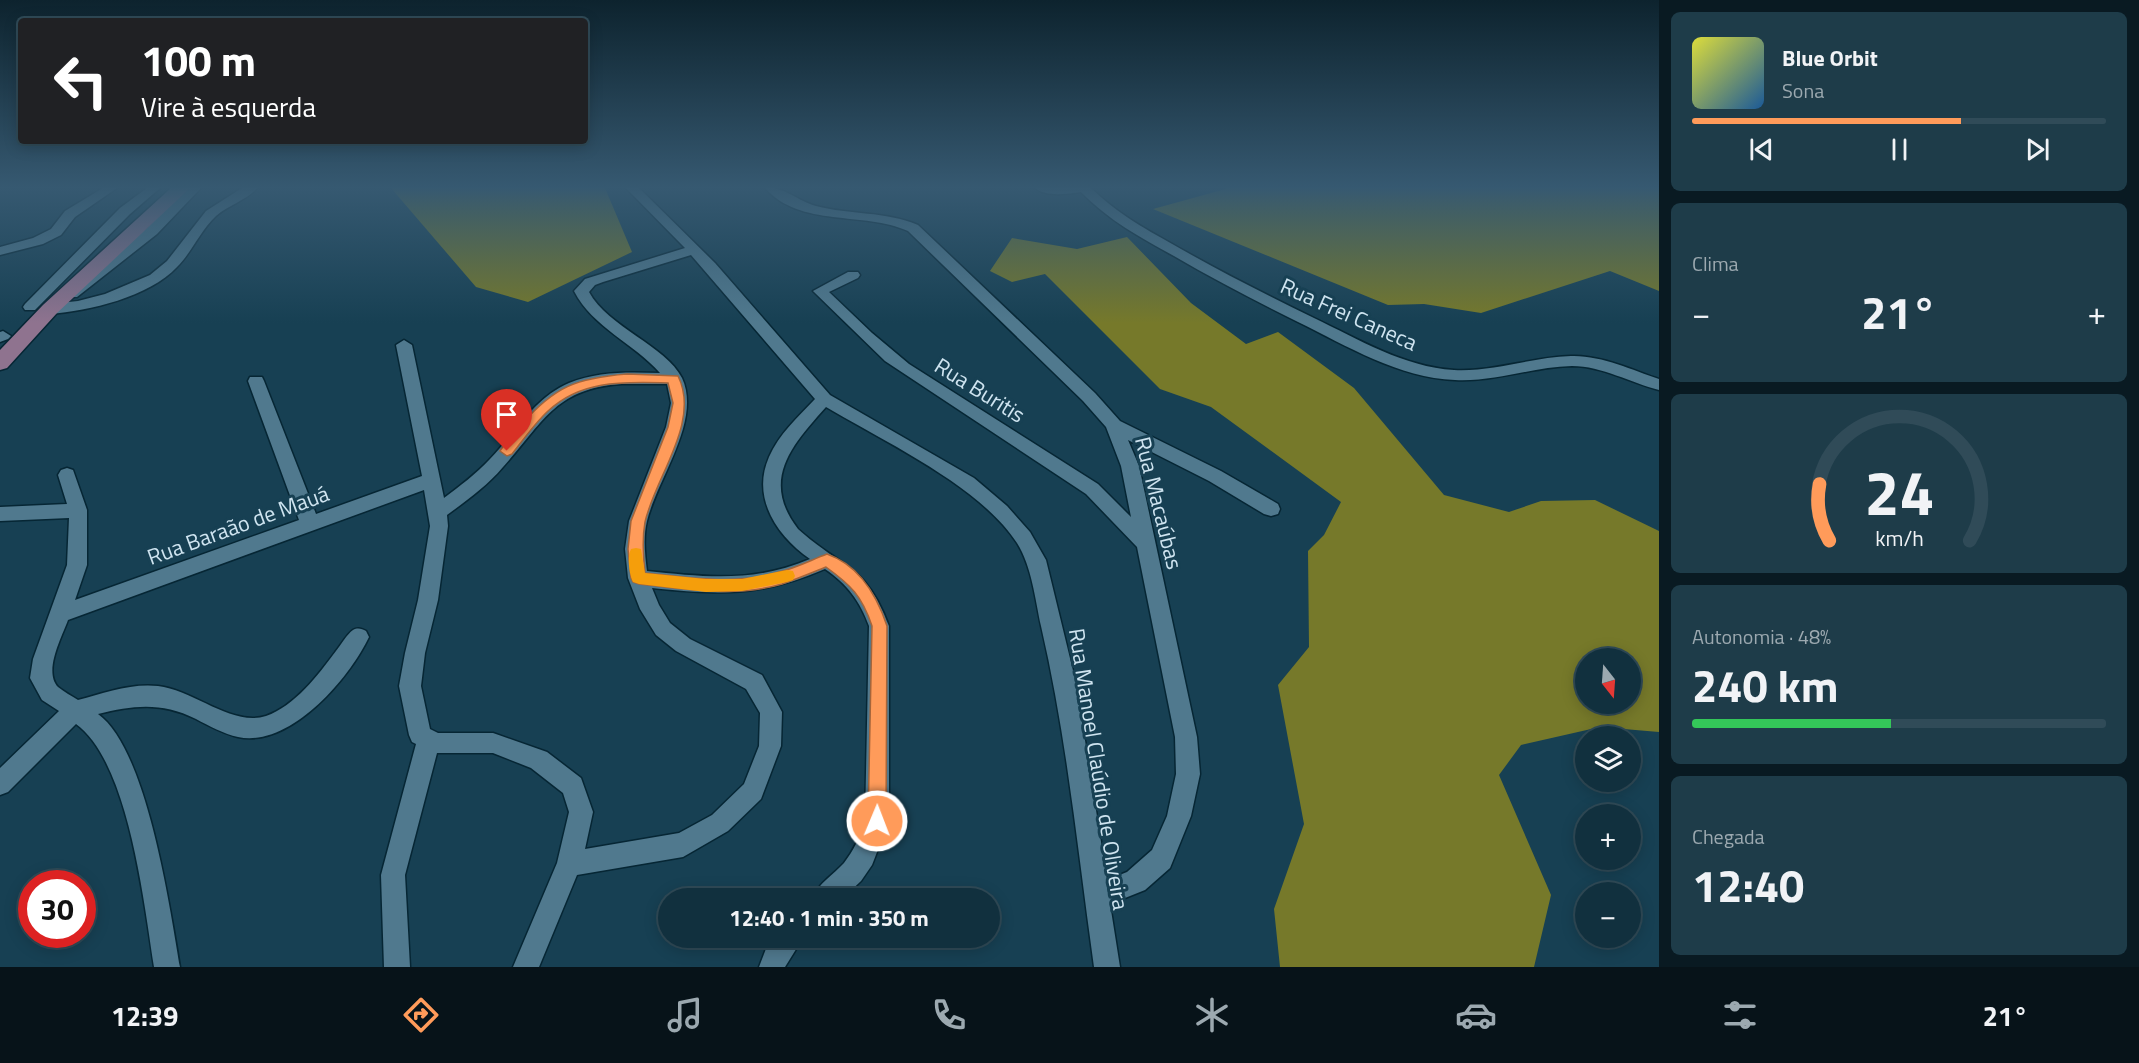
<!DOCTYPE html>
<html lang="pt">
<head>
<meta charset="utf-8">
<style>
	:root { --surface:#11303e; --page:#1e3c49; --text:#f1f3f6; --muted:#9ca9b0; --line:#304b58; --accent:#ff9b5a }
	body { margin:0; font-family:"Titillium Web",sans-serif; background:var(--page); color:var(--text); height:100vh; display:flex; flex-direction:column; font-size:22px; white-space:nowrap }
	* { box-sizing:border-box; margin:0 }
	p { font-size:20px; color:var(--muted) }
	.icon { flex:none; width:33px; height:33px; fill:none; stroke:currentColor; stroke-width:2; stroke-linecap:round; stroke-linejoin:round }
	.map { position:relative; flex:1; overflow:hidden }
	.side { display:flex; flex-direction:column; gap:12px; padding:12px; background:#091a22; width:480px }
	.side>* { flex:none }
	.top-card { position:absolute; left:18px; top:18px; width:570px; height:126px; border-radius:6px; box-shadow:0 3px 15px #0003,0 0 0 2px var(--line); background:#202124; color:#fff; overflow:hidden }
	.needle { width:39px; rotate:163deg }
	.tools { position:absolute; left:1575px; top:648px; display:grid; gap:12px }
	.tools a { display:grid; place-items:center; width:66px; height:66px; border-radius:50%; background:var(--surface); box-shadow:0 3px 15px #0003,0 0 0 2px var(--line); font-size:30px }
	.speed { position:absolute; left:18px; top:870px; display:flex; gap:12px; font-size:30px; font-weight:700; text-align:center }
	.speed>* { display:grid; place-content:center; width:78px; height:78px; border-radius:50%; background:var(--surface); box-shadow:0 3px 15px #0003,0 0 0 2px var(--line); line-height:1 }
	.speed .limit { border:9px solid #d22; background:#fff; color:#111 }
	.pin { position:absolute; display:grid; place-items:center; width:51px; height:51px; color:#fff; margin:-62px -26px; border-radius:50% 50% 50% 0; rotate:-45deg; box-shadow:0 0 6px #0007 }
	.pin .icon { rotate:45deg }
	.me { position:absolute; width:66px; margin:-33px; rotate:1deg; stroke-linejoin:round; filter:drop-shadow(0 0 4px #0008) }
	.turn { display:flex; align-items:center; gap:21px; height:126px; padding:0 24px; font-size:27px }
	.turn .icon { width:78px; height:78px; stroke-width:2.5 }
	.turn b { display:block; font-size:42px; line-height:51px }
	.big { font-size:45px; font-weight:700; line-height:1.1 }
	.side .card { flex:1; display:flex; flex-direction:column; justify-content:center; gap:9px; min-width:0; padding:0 21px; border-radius:9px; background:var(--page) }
	.side .dial { align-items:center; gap:0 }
	.dial svg { height:156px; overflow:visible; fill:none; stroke:var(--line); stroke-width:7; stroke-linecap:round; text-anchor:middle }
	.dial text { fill:var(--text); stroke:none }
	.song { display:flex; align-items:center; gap:18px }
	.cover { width:72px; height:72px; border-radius:9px; background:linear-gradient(135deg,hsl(60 70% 55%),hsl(210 70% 35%)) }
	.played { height:6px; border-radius:3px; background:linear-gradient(90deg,var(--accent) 65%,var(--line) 65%) }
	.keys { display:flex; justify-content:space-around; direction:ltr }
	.heat { display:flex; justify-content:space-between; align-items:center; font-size:33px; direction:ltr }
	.charge { height:9px; border-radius:4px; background:linear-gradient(90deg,#34c759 48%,var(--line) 0) }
	.trip { position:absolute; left:658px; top:888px; width:342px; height:60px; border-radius:30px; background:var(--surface); box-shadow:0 3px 15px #0003,0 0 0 2px var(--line); font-weight:700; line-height:60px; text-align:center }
	.tab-bar { display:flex; height:96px; justify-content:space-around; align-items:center; background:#071319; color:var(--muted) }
	.tab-bar .icon { width:42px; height:42px }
	.tab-bar .on { color:var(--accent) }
	.tab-bar b { font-size:27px; color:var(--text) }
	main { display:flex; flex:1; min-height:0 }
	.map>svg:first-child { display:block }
	.forest { fill:#76792a; fill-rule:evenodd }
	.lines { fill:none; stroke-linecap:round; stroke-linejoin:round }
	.minor-casing { stroke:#062634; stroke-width:3 }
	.major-casing { stroke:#062634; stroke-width:3 }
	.minor { fill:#50798e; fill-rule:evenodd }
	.major { fill:#8f738f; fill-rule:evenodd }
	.route { fill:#ff9b5a; stroke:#a6653a; stroke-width:1.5 }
	.slow { fill:#f59e0b }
	.labels { text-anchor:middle; stroke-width:6; stroke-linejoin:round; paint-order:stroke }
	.street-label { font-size:22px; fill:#cfe4f0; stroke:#174053 }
</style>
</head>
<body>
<main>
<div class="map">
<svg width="1659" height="967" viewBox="0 0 1659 967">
	<rect width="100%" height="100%" fill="#174053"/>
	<path class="forest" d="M391 188H605L632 252 528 302 476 287Z
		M1229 188H1659V291L1610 271 1481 313 1424 304 1388 305 1153 209Z
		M1127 237 1191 303 1246 344 1278 332 1354 388 1444 495 1509 512 1541 501 1595 500 1659 531V732L1600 727 1521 745 1499 775 1551 895 1534 967H1280L1274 909 1304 824 1278 685 1309 647 1308 551 1324 535 1341 502 1211 407 1160 389 1045 274 1012 282 990 271 1012 238 1077 249ZM1586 658H1630V704H1586Z"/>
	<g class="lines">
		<g class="minor-casing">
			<path id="minor" d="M103 188H117L75 217 61 235 43 244 0 255V247L33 238 51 229 65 211Z
				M147 188H160L130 214 35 310H25L23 307 25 304 120 208Z
				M188 188H201L157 234 77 297H67L65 294 67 291 147 228Z
				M242 188H257C247 200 228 205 216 216 200 231 192 252 177 267 149 297 89 311 50 314L43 309 50 304 78 301 105 294 150 275 167 261 206 211Z
				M626 188H639L715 263 830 395 974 478 1007 506 1030 532 1046 560 1076 683 1107 880 1127 872 1152 850 1167 816 1176 774 1175 737 1137 547 1086 494 885 361 813 291 848 272H858L860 275 858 278 829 292 872 333 909 364 1098 484 1131 517 1121 466 1106 427 1083 401 908 231C864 211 800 228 765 188 784 186 797 201 816 206 850 215 885 211 918 225L1095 393 1120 421 1221 471 1278 504 1280 509 1278 514 1271 516 1264 514 1209 481 1128 440 1139 466 1197 737 1200 774 1191 816 1170 868 1145 890 1110 904 1120 967H1094C1078 853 1067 738 1041 626 1035 599 1032 567 1017 543 980 486 885 442 826 407 792 445 760 480 798 529 841 568 866 564 889 626V821L872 865 861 881 843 898H812C819 883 833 875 844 863 854 850 860 837 865 821L869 626C860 601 847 584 825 569 761 597 719 595 652 588L659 605 670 623 690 639 762 675 782 712 781 746 761 799 728 831 683 857 577 875 539 967H513L557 863 569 812 563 793 531 768 493 753H437L405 875 410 967H384L381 875 416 744 412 742 409 735 399 686 405 653 418 600 430 526 424 490 68 620C62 637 43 671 58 687 64 692 72 696 78 700 104 693 131 683 158 686 194 690 232 727 266 716 295 706 318 675 336 651 341 645 347 634 353 630 358 627 362 629 366 631L369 637C349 679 290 748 238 737 224 734 209 726 196 719 162 702 134 705 98 714 147 749 170 908 180 967H154C144 904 129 762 76 724L8 792 0 795V768L59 711 42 700 30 678 33 659 67 565 69 518 0 521V507L67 504 58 475 61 470 67 468 73 470 87 510V565L75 600 299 520 248 381 250 377H262L264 381 316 514 422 476 396 345 404 340 412 345 444 498C460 486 476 474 490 459 515 433 534 398 569 383 598 371 629 372 660 373 634 343 593 328 574 291L585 279 685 248ZM691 255 815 399C798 417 779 434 769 457 751 498 777 536 810 559 754 583 705 577 647 571 645 555 643 537 647 521 657 479 702 421 682 378 666 346 608 327 589 292L595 285 603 282ZM622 384H667L671 403 666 427 629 521 625 549 628 578 640 609 656 635 676 651 746 689 760 713 759 746 744 784 712 815 679 833 585 849 593 812 581 778 547 752 493 733H438L430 729 421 686 425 653 438 600 448 526 447 515C466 501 487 486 503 467 543 423 555 388 622 384Z
				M1035 188H1091C1120 216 1146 229 1181 249 1225 274 1269 296 1314 318 1358 339 1404 367 1454 370 1494 372 1532 357 1571 356 1601 355 1632 370 1659 379V390C1631 383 1602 366 1572 366 1532 367 1495 382 1455 380 1399 378 1347 346 1298 322 1256 301 1215 280 1174 256 1138 236 1111 222 1081 192 1067 194 1046 197 1035 188Z
				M3 331 11 336 8 339 0 342V332Z
				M774 938H803L785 967H759L767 946Z"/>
		</g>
		<g class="major-casing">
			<path id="major" d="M171 188H190L57 313 7 368 0 370V350L43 305Z"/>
		</g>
		<use href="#minor" class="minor"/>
		<use href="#major" class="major"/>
	</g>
	<linearGradient id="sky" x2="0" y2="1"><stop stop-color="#0d232e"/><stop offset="0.58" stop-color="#365971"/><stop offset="1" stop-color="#365971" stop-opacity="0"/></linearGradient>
	<rect width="1659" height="323" fill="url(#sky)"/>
	<path class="route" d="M627 374 678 376C701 422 655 477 645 522 642 539 643 556 645 573 690 578 736 585 779 572 796 568 811 560 827 554 859 565 877 596 887 626L886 821 883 827 877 830 871 827 868 821 872 626C862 596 851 585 826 567 811 573 797 579 782 584 735 598 686 589 639 584L633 582 631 578 628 549 631 521 668 427 673 403 668 383C625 382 582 379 548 411 535 423 523 440 512 454L507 456 500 451C506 442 514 434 521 425 555 386 577 378 627 374Z"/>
	<path class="slow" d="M636 548 641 549 645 573 706 579H742L787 570 793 571 795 576 793 580 787 582 742 591 706 592 639 584 633 582C629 574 627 557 631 549Z"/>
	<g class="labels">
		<g class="street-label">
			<text transform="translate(1349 314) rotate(24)" y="8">Rua Frei Caneca</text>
			<text transform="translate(980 390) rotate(32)" y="8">Rua Buritis</text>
			<text transform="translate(1159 503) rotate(76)" y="8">Rua Macaúbas</text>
			<text transform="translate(238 525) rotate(-20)" y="8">Rua Baraão de Mauá</text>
			<text transform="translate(1099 769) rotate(81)" y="8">Rua Manoel Claúdio de Oliveira</text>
		</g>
	</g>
</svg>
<div class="tools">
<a><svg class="needle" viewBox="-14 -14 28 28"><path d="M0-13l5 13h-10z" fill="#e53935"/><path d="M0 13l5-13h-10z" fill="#9ca9b0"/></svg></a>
<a><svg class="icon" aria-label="layers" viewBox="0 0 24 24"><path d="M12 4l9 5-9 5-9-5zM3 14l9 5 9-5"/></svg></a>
<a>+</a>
<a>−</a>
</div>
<div class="speed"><div class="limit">30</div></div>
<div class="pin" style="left:507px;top:451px;background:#d93025"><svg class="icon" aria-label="arrive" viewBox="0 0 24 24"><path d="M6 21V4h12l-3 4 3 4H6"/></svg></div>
<svg class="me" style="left:877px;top:821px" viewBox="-20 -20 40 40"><circle r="17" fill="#ff9b5a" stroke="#fff" stroke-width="3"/><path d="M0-11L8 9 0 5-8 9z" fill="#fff"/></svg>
<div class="trip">12:40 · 1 min · 350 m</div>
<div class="top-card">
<div class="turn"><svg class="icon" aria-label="left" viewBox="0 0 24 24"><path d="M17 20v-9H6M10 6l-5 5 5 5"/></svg><div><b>100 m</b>Vire à esquerda</div></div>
</div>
</div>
<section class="side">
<div class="card">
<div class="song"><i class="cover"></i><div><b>Blue Orbit</b><p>Sona</p></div></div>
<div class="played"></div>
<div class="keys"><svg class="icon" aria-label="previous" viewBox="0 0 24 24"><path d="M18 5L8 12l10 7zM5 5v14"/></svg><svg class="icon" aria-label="pause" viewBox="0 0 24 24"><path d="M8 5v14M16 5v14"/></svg><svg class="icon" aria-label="next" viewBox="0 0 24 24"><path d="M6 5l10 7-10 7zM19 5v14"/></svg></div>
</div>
<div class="card"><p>Clima</p>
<div class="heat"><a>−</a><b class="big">21°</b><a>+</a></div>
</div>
<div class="card dial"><svg viewBox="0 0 100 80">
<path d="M14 69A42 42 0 1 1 86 69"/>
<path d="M14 69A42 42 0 0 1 9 40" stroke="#ff9b5a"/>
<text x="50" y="56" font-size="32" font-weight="700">24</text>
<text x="50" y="72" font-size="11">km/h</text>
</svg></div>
<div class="card"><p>Autonomia · 48%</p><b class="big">240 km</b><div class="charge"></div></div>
<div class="card"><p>Chegada</p><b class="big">12:40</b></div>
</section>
</main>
<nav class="tab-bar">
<b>12:39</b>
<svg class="icon on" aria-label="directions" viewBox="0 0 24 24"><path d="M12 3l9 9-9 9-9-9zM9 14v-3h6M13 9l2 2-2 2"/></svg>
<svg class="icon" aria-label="music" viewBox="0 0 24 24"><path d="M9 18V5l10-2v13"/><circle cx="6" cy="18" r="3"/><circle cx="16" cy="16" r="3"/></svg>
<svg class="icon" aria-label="phone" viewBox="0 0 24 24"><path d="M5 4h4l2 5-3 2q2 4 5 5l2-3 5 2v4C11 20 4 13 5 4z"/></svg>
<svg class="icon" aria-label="climate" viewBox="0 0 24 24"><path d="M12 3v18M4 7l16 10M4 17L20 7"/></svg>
<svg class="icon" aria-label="car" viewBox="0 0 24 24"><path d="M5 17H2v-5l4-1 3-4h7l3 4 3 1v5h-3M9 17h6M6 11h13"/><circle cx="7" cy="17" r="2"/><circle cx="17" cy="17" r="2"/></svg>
<svg class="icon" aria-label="filters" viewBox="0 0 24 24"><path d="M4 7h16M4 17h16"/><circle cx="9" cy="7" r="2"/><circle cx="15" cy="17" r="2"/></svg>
<b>21°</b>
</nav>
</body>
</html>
